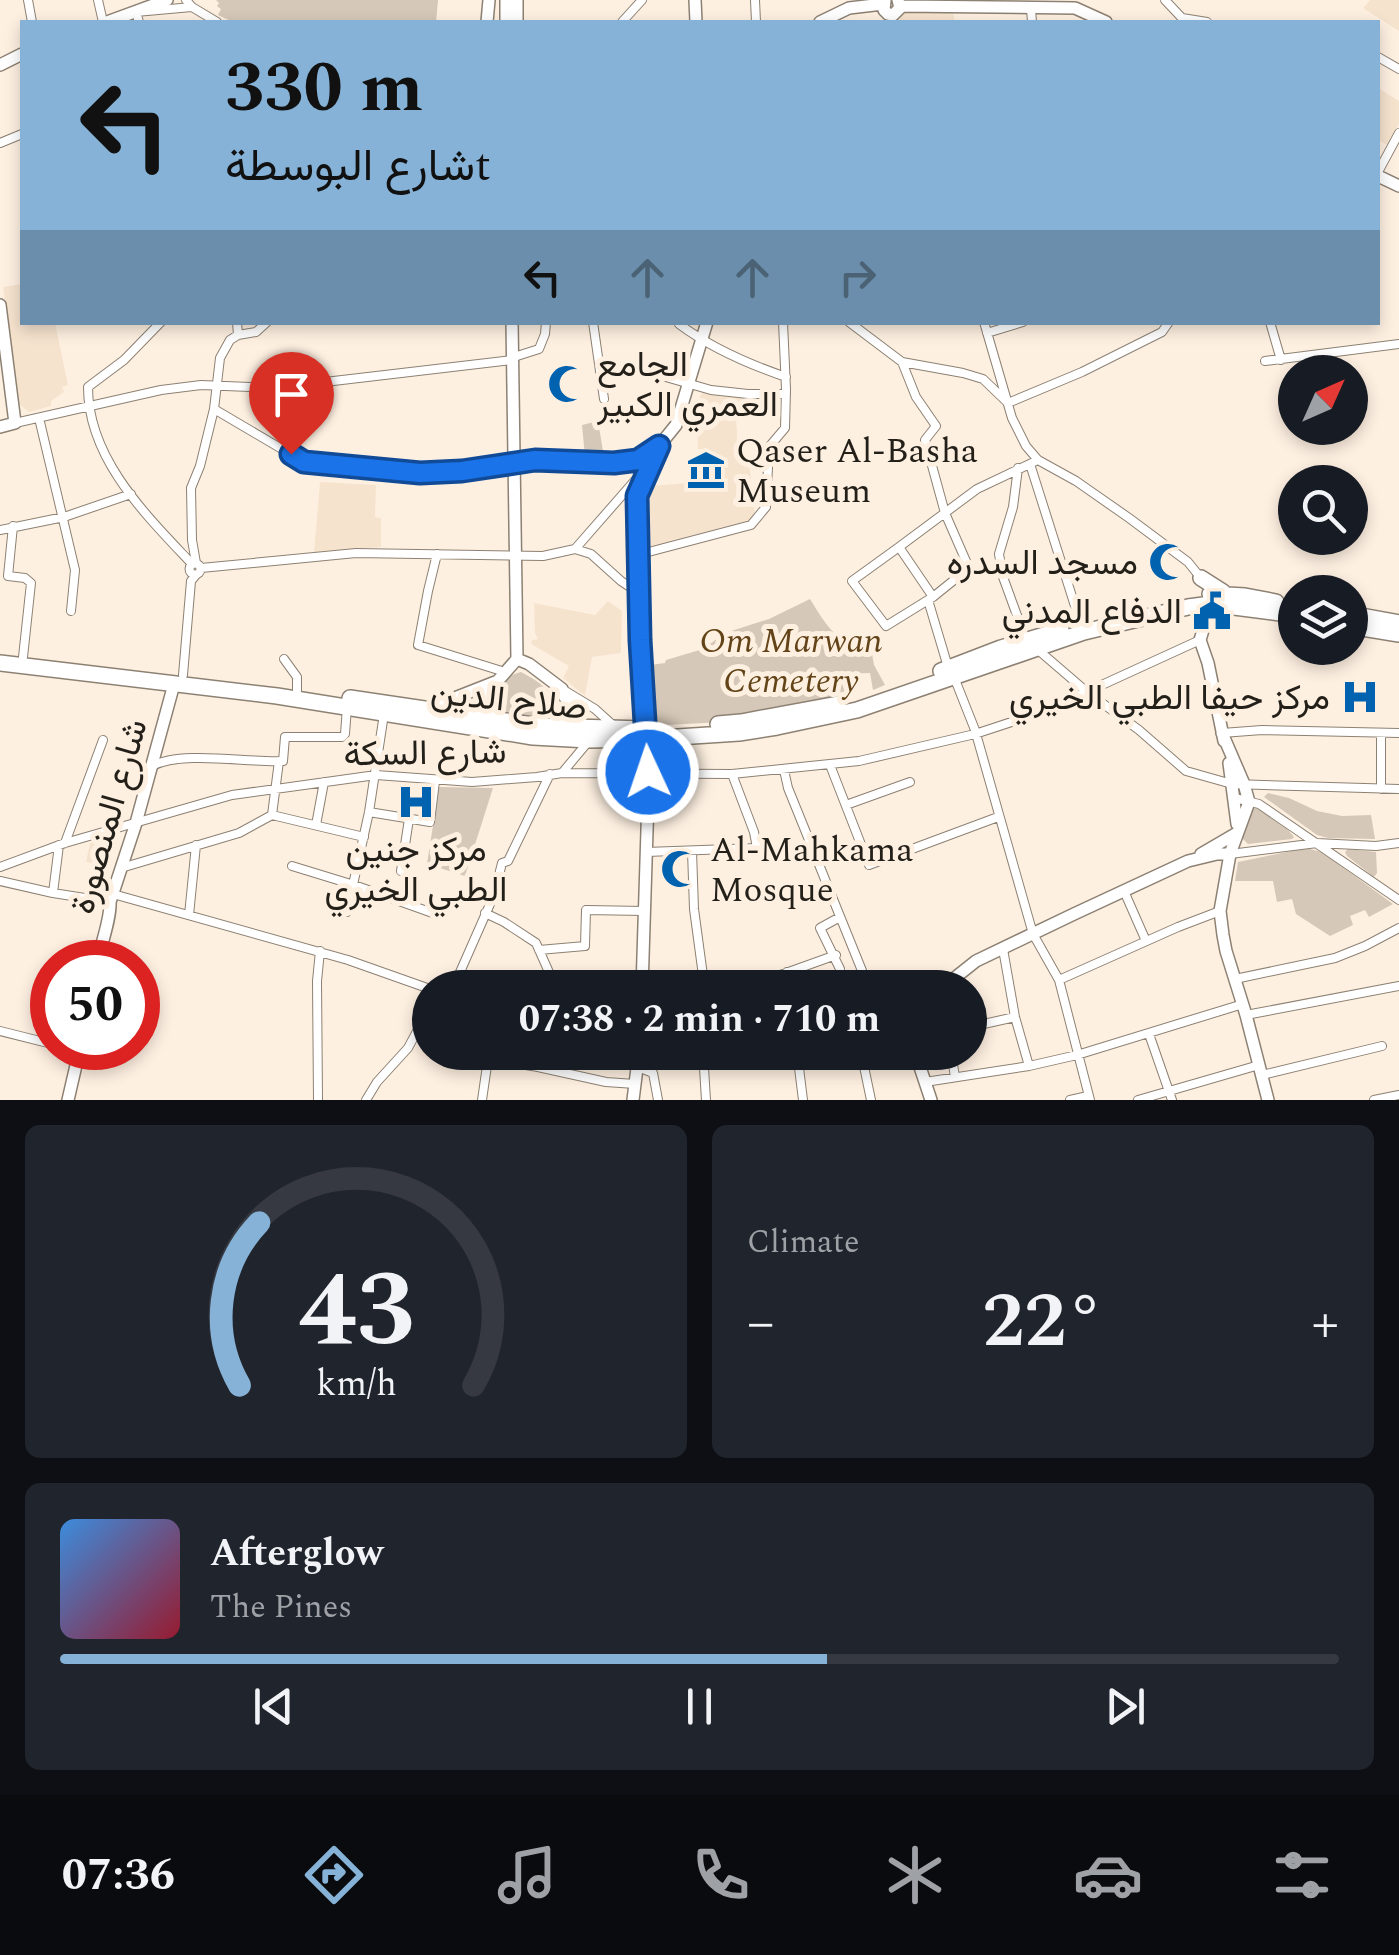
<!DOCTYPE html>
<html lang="en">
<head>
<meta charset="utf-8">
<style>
	:root { --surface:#171b24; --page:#20242c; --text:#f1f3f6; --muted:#9ea1a6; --line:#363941; --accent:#85b2d6 }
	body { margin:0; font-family:Spectral,Vazirmatn,serif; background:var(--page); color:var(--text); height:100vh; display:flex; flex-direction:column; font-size:38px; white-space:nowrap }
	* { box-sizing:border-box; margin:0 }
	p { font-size:32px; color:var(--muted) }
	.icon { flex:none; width:55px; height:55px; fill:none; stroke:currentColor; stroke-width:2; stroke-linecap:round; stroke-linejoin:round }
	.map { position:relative; height:1100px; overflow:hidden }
	.panel { display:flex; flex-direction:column; gap:25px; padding:25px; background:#0d0f14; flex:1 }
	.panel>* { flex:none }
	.top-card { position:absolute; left:20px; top:20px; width:1360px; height:305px; border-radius:0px; box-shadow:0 5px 15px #0003; background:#85b2d6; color:#111; overflow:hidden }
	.needle { width:65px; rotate:45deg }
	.buttons { position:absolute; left:1278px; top:355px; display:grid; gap:20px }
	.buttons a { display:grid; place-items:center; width:90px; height:90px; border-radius:50%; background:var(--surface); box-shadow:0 5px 15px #0003; font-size:50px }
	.speed { position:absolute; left:30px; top:940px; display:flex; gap:20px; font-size:50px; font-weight:700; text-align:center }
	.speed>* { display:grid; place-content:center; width:130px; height:130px; border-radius:50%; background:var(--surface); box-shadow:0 5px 15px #0003; line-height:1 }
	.speed .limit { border:15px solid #d22; background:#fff; color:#111 }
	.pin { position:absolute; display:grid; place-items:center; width:85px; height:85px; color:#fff; margin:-102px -42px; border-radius:50% 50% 50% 0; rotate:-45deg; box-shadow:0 0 10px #0007 }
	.pin .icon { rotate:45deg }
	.me { position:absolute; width:110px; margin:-55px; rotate:357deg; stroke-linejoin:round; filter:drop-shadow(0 0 8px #0008) }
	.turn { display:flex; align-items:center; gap:35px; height:210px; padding:0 40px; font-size:45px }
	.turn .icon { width:130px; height:130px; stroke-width:2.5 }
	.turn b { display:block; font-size:70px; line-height:85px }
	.lanes { display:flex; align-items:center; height:95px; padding:0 40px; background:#0003; justify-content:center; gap:50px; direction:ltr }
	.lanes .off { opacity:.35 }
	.big { font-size:75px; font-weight:700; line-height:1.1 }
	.panel .widget { flex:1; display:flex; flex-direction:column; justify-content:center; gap:15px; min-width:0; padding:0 35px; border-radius:15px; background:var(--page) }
	.panel .dial { align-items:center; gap:0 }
	.dial svg { height:260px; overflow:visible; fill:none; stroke:var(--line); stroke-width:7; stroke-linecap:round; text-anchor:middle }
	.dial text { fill:var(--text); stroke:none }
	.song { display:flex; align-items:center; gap:30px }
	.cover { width:120px; height:120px; border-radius:15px; background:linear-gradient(135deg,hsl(210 70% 55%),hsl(350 70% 35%)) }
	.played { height:10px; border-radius:5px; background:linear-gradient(90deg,var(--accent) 60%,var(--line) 60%) }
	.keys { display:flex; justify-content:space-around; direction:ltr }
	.heat { display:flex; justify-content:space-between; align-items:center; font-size:55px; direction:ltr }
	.panel .tiles { flex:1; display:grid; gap:25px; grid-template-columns:1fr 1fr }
	.widget:last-child { grid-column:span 2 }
	.trip { position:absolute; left:412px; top:970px; width:575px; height:100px; border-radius:50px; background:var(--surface); box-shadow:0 5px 15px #0003; font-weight:700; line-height:100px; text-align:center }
	.dock { display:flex; height:160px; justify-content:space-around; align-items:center; background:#090b0e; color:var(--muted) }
	.dock .icon { width:70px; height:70px }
	.dock .current { color:var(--accent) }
	.dock b { font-size:45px; color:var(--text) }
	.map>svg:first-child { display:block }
	.built { fill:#f6e3ce }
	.green { fill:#d5c8b8 }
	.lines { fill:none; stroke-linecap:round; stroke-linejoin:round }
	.street-casing { stroke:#8d8173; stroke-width:10 }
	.secondary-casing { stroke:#8d8173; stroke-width:14 }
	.highway-casing { stroke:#8d8173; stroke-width:18 }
	.street { stroke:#fff; stroke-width:8 }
	.secondary { stroke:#fff; stroke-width:11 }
	.highway { stroke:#fff; stroke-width:15 }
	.route-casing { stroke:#114b97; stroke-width:25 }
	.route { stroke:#1a73e8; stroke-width:18 }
	.labels { text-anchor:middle; stroke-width:10; stroke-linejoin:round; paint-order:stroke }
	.poi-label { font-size:35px; fill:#231f19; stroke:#fef0e1; text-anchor:start }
	.park-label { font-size:35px; font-style:italic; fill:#634318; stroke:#fef0e1 }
	.street-label { font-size:35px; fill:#231f19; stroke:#fef0e1 }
</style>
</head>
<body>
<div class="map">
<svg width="1399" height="1100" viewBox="0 0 1399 1100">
	<rect width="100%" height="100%" fill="#fef0e1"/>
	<path class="built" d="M1370 0H1399V31L1363 8Z
		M898 8 953 11 955 22H900Z
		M1378 88 1399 101V124L1387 145 1378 140Z
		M22 284V322L55 323 68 385 62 387 64 392 51 401V406L29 412 20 405 3 287Z
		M703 392 742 394 743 415 736 416 738 452H748L755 515 747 521 647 547 645 519 647 496 650 486 699 482 702 476 716 473 715 466H708L705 449H698L696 408 700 407V396Z
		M320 482 376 485 375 517 381 518V547L314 552Z
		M608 601 622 611 621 653 592 657 585 696 563 678 569 666 531 644 532 640 538 639 535 633 534 603 595 615Z
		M111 837 107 848 113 850 108 866 86 862 90 843Z"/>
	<path class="green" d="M216 0H438L436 22H233L218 15 221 9 217 6 219 3Z
		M598 421 604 457 585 456 582 425Z
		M810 599C819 613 831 636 848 642 857 645 863 643 871 648L874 665 885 685 873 690 870 673 838 674 848 698 723 722 666 725 659 723 653 718 650 665 665 663 666 660 703 649 725 633 769 619Z
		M521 672C542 683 561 696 560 722L487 714C489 695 500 677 521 672Z
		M439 787 493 788 465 876 427 864Z
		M1268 793 1289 798 1317 811 1342 816 1371 815 1375 839 1328 838 1317 835 1264 797Z
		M1257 806 1284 825 1294 837 1292 839 1248 844 1241 837 1252 808Z
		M1306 848 1322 852 1393 904 1369 917 1365 910 1350 916 1353 925 1330 936 1296 914 1292 899 1277 902 1273 881H1235L1238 862Z
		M1348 849 1376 852 1377 873 1374 877 1347 856 1345 852Z"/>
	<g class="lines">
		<g class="street-casing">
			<path id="street" d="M28 0 32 22
				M98 0 103 22
				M186 0 192 7 217 22
				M755 0 756 22
				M1165 0 1182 18 1207 22
				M1031 9 1032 22
				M139 22 136 12 192 7
				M622 22 642 0
				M1378 57 1399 69
				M0 143 22 134
				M1378 172 1399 133
				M161 322 124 360 88 387C88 459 146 515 192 564
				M593 322 604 399
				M849 322 902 362 963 373 983 379 1008 403 1082 372 1162 332 1169 322
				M984 322 1012 418 1026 446 1038 460 1076 481 1129 518 1188 562 1200 577
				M1270 322 1281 360
				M679 324C711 348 748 364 786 377
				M987 333 1023 322
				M238 335 256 332 267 322
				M1265 361 1399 344
				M902 362 916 397 936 426 925 440 945 513 969 568 933 597
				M600 368 631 367 711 390 748 394H786
				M214 409 304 462 420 473 462 471 535 460 614 463 638 460 655 449
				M39 418 75 570 71 611
				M15 423 161 390 201 385 274 388 512 360 517 356 539 349 545 334 546 322
				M1030 464 1081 625
				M1018 468 1013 507 999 554 1003 577 1026 640
				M13 526 8 576 25 578 31 583 23 657
				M0 530 64 517 131 494
				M899 547 852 581 886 626 928 600
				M575 549 645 469
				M437 554 428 591 418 645 505 672
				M637 555 751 525 766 507 769 447 785 428 786 389 783 322
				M196 563 192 540 191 488 200 466 214 409 220 358 230 340 238 335 237 322
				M189.5 569a5.5 5.5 0 1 1 11 0a5.5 5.5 0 1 1-11 0Z
				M201 568 356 553 543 556 575 549 591 554 621 581 639 593
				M1037 649 1087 692 1139 730 1186 771 1232 784 1399 789
				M284 659 297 677V691
				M948 667 928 600 933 597 899 547 977 489 1038 460
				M183 675 191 581 196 575
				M954 677 975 730 1033 934 1059 980 1090 1100
				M562 689 595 709 615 727
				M1222 733 1262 730 1399 733
				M1381 733V789
				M830 765 869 865 998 817
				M152 766C183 750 247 763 283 761L285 737H342L345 734 347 707
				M784 770 788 788 869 988
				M562 773 588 742
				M1234 793 1235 798 1259 804 1399 900
				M846 805 910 782
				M369 812 430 822 435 781
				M272 815 279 761
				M316 825 324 782
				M65 843 103 740
				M692 851 694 909 704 983 755 977 769 979 836 955
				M646 852 757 848 754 832 732 774
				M1230 854 1317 843 1376 846 1399 843
				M292 866 354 885 441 916
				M0 867 65 843 232 795 376 775 472 782 537 777 562 773 732 774 859 761 975 734 1045 711 1200 640
				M121 868 239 833 272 815 364 837
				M401 871 409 819
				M0 881 53 893 110 902
				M1124 891 1146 941
				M53 893 59 845
				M113 894 348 960 430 989
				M347 912 369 812 384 714
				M485 913 504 922 536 943 556 988
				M189 915 196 845
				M840 917 820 928 840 969
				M1003 949 1015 1017 1029 1066
				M539 950 585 946 586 910 644 911
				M787 972 790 988
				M138 976H139
				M1235 979 1335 958 1365 946 1399 928
				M1059 980 1178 927 1220 911
				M453 988 494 895 502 863 508 861 550 774
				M1246 1015 1399 986
				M970 1027 1015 1017
				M0 1031 52 1044
				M1149 1034 1172 1100
				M703 1052 706 1100
				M797 1052 803 1100
				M861 1052 871 1100
				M951 1052 955 1077
				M488 1059 538 1067 606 1082 635 1084
				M638 1067 653 1073 658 1100
				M1262 1075 1382 1046
				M925 1082 1029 1066 1077 1055 1243 1004
				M318 1100 317 981 320 951
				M366 1100 377 1082 408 1048 430 1007
				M482 1100 489 1052
				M1070 1100 1088 1096
				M1138 1100 1259 1065
				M1374 1100 1399 1095"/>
		</g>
		<g class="secondary-casing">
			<path id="secondary" d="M695 0 696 22
				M885 1 884 10 888 14 893 15 900 8 898 0
				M901 6 1075 8 1106 22
				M107 22 167 0
				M487 22 489 0
				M506 22V0
				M517 22V0
				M820 22 849 8 883 4
				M0 65 22 54
				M1378 176 1399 186
				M0 305 15 423 0 427
				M1211 604 1200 640 1208 663 1224 741
				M517 659 529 664 562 689 563 694 576 715 579 731
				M429 708 495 682
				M482 717 488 692 517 659 512 322
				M1222 733 1244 784 1249 802 1230 854 1220 911 1223 935 1226 951 1246 1015 1268 1100
				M1229 763 1237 824
				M1201 854 1237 833
				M97 962C101 945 111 918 110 902L136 823 174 684
				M642 988 649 767 640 640 637 495 659 446 676 425 707 322
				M942 988 976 961 1074 914 1188 861 1217 854H1230
				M915 1052 931 1100
				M68 1100 80 1048
				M633 1100 639 1052"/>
		</g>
		<g class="highway-casing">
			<path id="highway" d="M1201 578 1223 592
				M1210 594 1245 596 1276 602
				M1350 614 1399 623
				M1350 626 1399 634
				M0 663 277 696 533 737 589 740 647 739 739 733 777 727 857 710 1084 632 1188 607 1211 604 1295 615
				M941 671 1001 648 1061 630
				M350 698 539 726 645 729
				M718 724 741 722 838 704"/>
		</g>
		<use href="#street" class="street"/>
		<use href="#secondary" class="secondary"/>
		<use href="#highway" class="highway"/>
	</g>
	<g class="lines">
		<g class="route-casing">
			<path id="route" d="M291 454 304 462 420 473 462 471 535 460 614 463 638 460 659 446 637 496 640 640 648 772"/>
		</g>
		<use href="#route" class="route"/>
	</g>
	<defs>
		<g id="mosque-bare" transform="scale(3)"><path d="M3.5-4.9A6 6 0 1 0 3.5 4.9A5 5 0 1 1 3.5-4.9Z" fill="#0162af" stroke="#fef0e1" stroke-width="2.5" paint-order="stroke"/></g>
		<g id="museum-bare" transform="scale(3)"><path d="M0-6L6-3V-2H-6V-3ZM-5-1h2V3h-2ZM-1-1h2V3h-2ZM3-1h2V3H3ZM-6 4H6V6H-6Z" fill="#0162af" stroke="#fef0e1" stroke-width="2.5" paint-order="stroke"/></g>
		<g id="civic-bare" transform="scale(3)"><path d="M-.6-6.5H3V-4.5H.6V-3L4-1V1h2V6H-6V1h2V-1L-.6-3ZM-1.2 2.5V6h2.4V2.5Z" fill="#0162af" stroke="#fef0e1" stroke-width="2.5" paint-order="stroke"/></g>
		<g id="hospital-bare" transform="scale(3)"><path d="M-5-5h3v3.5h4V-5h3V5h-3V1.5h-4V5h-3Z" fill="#0162af" stroke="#fef0e1" stroke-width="2.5" paint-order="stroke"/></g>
	</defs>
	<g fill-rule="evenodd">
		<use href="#mosque-bare" x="567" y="384"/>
		<use href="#museum-bare" x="706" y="470"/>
		<use href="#mosque-bare" x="1168" y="562"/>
		<use href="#civic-bare" x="1212" y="611"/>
		<use href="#hospital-bare" x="1360" y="697"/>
		<use href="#hospital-bare" x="416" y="802"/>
		<use href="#mosque-bare" x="680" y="869"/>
	</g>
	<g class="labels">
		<g class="poi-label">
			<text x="597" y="376">الجامع<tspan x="597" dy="40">العمري الكبير</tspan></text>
			<text x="736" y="462">Qaser Al-Basha<tspan x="736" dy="40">Museum</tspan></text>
			<text x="1138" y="574" text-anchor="end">مسجد السدره</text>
			<text x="1182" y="623" text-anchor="end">الدفاع المدني</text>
			<text x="1330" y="709" text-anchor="end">مركز حيفا الطبي الخيري</text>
			<text x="416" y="861" text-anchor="middle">مركز جنين<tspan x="416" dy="40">الطبي الخيري</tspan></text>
			<text x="710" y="861">Al-Mahkama<tspan x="710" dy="40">Mosque</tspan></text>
		</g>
		<g class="park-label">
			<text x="791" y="652">Om Marwan<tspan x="791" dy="40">Cemetery</tspan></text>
		</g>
		<g class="street-label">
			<text transform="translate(509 699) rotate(6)" y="12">صلاح الدين</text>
			<text transform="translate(425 752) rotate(-1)" y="12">شارع السكة</text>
			<text transform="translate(108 816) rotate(-74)" y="12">شارع المنصورة</text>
		</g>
	</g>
</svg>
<div class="buttons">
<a><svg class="needle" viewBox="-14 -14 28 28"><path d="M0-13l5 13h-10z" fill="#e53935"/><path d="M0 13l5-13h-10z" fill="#9ea1a6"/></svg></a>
<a><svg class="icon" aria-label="search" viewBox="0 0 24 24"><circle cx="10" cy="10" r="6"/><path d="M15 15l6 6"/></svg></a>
<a><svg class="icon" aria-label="layers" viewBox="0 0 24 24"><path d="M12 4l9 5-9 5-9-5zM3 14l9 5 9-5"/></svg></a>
</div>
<div class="speed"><div class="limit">50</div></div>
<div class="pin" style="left:291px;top:454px;background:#d93025"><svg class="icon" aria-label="arrive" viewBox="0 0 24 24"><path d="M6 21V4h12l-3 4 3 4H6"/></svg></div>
<svg class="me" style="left:648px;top:772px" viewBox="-20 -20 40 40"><circle r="17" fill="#1a73e8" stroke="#fff" stroke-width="3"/><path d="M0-11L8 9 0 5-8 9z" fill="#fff"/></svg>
<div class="trip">07:38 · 2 min · 710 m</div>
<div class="top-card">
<div class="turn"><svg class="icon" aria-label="left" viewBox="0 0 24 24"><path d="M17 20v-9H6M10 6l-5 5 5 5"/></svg><div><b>330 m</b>شارع البوسطةt</div></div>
<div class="lanes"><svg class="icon" aria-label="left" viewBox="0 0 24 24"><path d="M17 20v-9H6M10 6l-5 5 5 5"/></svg><svg class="icon off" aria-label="ahead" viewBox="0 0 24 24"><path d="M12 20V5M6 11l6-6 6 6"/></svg><svg class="icon off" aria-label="ahead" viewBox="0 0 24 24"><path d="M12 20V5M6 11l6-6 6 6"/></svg><svg class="icon off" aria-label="right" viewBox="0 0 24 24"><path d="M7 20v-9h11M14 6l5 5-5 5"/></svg></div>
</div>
</div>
<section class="panel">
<div class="tiles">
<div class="widget dial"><svg viewBox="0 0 100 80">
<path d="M14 69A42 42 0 1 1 86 69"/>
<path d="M14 69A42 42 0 0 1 20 19" stroke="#85b2d6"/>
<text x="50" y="56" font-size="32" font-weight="700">43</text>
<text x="50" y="72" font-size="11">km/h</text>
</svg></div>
<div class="widget"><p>Climate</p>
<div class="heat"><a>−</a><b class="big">22°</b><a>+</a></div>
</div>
<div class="widget">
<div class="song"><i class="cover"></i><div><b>Afterglow</b><p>The Pines</p></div></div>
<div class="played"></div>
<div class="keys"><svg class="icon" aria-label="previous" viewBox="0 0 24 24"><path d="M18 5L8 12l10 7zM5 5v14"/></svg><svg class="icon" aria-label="pause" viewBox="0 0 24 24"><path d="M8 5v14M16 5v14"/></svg><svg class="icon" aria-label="next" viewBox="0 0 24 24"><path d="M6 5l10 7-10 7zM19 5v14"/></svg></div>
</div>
</div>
</section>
<nav class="dock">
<b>07:36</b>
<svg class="icon current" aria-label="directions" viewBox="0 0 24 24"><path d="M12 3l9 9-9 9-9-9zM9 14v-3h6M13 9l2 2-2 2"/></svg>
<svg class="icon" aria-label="music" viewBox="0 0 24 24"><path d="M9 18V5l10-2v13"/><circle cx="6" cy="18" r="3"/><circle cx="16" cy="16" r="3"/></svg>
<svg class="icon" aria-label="phone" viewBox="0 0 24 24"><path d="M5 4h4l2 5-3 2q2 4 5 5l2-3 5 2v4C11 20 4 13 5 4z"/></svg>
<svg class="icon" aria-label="climate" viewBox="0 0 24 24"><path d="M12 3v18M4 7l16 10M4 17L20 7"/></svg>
<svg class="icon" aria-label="car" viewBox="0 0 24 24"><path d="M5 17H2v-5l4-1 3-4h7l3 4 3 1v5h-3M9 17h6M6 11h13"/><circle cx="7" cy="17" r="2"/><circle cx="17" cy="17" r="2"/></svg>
<svg class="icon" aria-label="filters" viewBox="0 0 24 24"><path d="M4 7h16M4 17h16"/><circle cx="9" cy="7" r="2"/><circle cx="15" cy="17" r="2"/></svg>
</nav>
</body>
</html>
